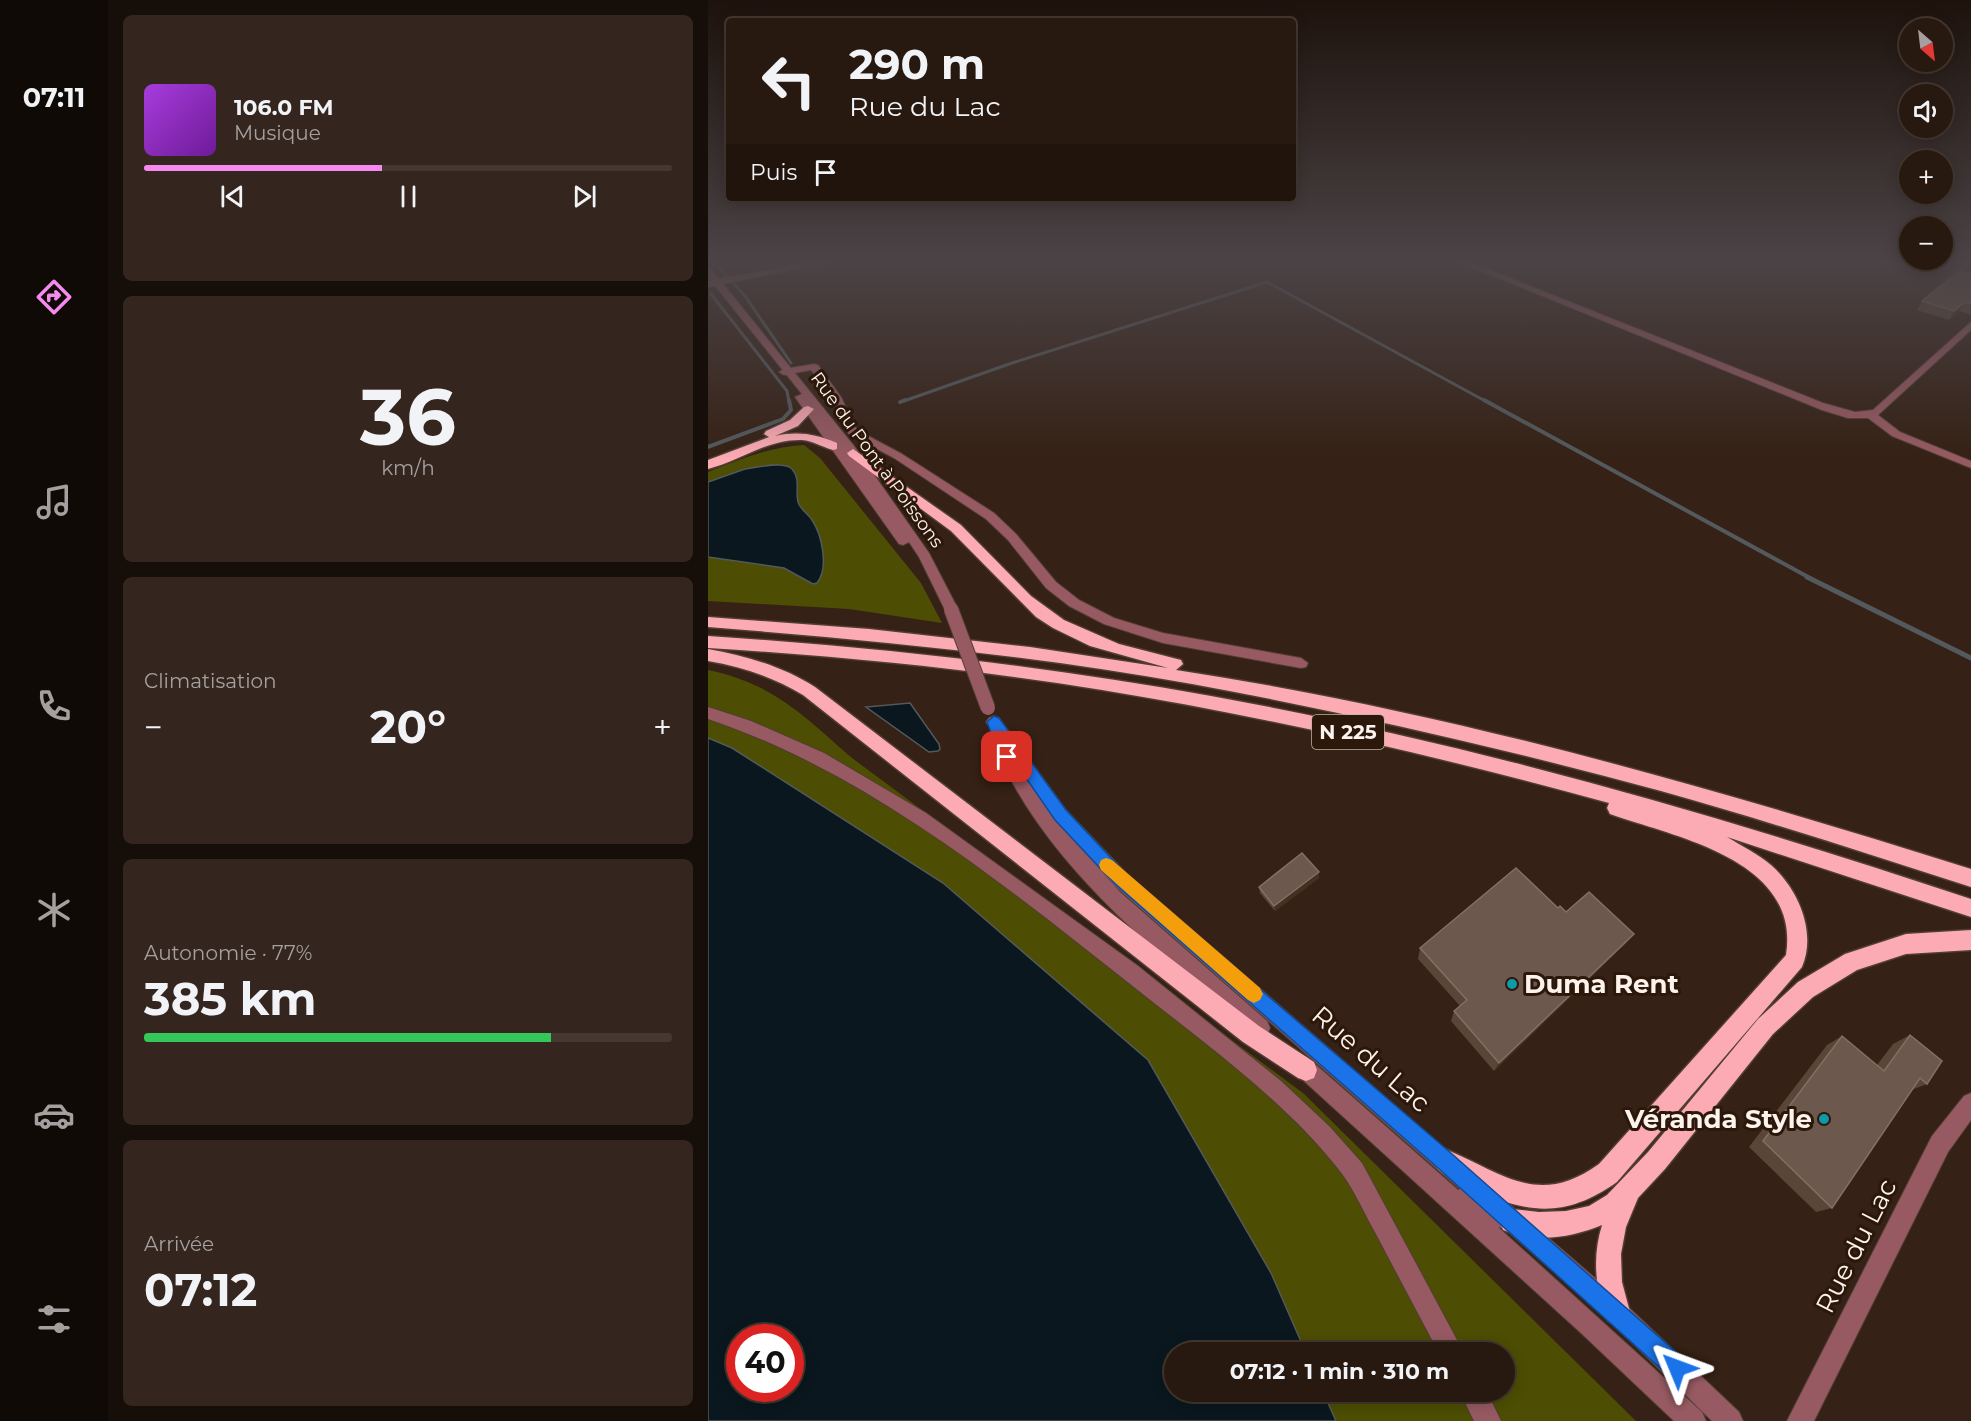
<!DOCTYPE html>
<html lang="fr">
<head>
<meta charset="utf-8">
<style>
	:root { --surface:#281910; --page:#34261e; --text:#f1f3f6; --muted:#a5a09f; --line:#443830; --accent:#f589ef }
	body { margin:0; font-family:Montserrat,sans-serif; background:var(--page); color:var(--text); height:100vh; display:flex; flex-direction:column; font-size:22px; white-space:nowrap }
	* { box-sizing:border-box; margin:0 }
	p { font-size:20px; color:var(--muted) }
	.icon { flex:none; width:33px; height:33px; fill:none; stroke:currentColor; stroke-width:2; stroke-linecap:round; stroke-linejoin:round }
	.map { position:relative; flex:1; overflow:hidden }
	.sheet { display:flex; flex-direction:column; gap:15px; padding:15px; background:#160e09; width:600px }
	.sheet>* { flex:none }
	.hud { position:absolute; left:18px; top:18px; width:570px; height:183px; border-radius:6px; box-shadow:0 3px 15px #0003,0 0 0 2px var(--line); background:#281910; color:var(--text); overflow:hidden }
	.needle { width:39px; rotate:152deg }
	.buttons { position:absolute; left:1191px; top:18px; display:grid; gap:12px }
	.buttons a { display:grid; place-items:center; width:54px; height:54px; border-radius:50%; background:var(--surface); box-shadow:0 3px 15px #0003,0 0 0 2px var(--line); font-size:30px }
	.speed { position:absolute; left:18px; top:1324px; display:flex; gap:12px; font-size:30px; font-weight:700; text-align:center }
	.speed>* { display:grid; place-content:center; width:78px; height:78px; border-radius:50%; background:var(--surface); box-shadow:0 3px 15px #0003,0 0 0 2px var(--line); line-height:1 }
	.speed .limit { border:9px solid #d22; background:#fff; color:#111 }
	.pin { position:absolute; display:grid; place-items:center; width:51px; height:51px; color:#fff; margin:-26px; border-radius:12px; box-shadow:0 3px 9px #0006 }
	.me { position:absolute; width:66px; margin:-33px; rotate:314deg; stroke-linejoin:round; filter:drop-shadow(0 0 4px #0008) }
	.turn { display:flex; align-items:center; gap:21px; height:126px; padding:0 24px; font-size:27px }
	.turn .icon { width:78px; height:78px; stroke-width:2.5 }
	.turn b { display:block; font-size:42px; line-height:51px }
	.then { display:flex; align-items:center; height:57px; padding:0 24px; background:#0003; gap:12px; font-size:22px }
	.big { font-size:45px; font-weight:700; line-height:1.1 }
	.sheet .card { flex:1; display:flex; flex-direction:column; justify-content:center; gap:9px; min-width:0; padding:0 21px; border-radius:9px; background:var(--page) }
	.sheet .dial { align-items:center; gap:0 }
	.dial b { font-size:78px; line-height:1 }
	.song { display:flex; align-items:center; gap:18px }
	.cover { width:72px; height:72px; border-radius:9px; background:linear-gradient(135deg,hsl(280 70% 55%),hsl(280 70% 35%)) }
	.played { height:6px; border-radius:3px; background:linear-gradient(90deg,var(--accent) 45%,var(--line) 45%) }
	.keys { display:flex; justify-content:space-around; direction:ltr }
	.heat { display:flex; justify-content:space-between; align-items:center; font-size:33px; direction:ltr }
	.charge { height:9px; border-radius:4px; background:linear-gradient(90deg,#34c759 77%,var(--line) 0) }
	.trip { position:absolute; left:456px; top:1342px; width:351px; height:60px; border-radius:30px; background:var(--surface); box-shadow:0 3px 15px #0003,0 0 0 2px var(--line); font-weight:700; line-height:60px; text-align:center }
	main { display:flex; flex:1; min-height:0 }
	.tab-bar { display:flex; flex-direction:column; width:108px; justify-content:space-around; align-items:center; background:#100a06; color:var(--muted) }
	.tab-bar .icon { width:42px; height:42px }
	.tab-bar .current { color:var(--accent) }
	.tab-bar b { font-size:27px; color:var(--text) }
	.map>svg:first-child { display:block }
	.green { fill:#4d4e03; fill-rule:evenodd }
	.water { fill:#0a171e; stroke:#53595c; stroke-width:1.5; fill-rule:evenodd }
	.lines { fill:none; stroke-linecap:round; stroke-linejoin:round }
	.stream-far2 { stroke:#53595c; stroke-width:3 }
	.stream-far1 { stroke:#53595c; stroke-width:4 }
	.stream { stroke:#53595c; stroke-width:5 }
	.minor-casing { stroke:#513e33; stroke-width:2 }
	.tertiary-casing { stroke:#513e33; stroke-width:2 }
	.trunk-casing { stroke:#513e33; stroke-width:3 }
	.minor { fill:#975a62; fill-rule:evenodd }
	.tertiary { fill:#975a62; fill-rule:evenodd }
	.trunk { fill:#fcaab4; fill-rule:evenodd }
	.tertiary-bridge-casing { stroke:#513e33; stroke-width:16; stroke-linecap:butt }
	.tertiary-bridge { stroke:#975a62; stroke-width:14 }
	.wall { fill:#5a4639 }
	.shaded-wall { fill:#442f23 }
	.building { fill:#6c584d; stroke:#827066; stroke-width:1.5 }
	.route { fill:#1a73e8; stroke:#114b97; stroke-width:1.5 }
	.slow { fill:#f59e0b }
	.culture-dot { fill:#0f9aa8; stroke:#2b180b; stroke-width:2 }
	.labels { text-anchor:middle; stroke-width:6; stroke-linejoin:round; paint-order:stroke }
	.far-street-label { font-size:18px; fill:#fdf2ec; stroke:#2b180b }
	.shield { fill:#2b180b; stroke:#beb1a8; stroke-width:1.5 }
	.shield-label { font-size:20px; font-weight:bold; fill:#fdf2ec }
	.near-poi-label { font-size:26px; font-weight:bold; fill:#fdf2ec; stroke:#2b180b; text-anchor:start }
	.near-street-label { font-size:26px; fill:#fdf2ec; stroke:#2b180b }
</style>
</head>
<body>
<main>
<nav class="tab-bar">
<b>07:11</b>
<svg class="icon current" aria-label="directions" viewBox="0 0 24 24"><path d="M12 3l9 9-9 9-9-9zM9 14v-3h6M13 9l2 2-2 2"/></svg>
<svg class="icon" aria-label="music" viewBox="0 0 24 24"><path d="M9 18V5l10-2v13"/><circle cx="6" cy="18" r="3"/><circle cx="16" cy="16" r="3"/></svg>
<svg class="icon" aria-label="phone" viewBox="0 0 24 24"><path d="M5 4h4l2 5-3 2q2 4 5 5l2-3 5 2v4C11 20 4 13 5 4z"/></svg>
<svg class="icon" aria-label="climate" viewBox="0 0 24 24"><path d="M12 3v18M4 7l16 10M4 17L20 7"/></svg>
<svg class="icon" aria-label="car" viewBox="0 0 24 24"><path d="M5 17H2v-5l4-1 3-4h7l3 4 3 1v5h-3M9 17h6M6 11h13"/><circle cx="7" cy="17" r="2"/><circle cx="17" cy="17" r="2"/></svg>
<svg class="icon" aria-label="filters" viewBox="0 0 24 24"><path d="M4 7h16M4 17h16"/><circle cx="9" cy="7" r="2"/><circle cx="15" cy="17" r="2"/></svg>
</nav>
<section class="sheet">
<div class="card">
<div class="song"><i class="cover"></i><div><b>106.0 FM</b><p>Musique</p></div></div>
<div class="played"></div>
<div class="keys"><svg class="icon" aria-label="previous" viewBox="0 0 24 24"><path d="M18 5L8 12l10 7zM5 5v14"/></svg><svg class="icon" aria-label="pause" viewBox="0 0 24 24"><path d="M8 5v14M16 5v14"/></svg><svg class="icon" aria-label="next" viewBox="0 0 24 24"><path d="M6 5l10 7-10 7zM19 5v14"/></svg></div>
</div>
<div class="card dial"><b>36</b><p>km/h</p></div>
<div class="card"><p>Climatisation</p>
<div class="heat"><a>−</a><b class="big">20°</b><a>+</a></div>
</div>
<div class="card"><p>Autonomie · 77%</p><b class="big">385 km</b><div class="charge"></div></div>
<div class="card"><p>Arrivée</p><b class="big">07:12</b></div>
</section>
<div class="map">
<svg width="1263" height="1421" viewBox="0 0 1263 1421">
	<rect width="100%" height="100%" fill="#352115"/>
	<path class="green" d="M96 445 112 458 213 583 234 623 141 609 0 601V472C32 459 61 447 96 445Z
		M0 670C67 684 95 716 144 758L595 1093 928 1421H0ZM32 1338H82V1389H32ZM466 1353H796V1392H466Z"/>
	<path class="water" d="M56 466C64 465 78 463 84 469 93 479 87 491 90 502 92 509 100 514 104 520 114 535 121 568 109 583L105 584 76 568 0 557V482L37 469Z
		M202 703 231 744 232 749 230 751 221 752 158 707Z
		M0 738 24 748 235 883 440 1060 563 1273 598 1353H466V1392H615L628 1421H0ZM32 1338H82V1389H32Z"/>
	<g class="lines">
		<path class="stream-far2" d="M4 260 37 296 83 363
			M3 294 79 391 81 402
			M193 402 304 363 559 282 779 402"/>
		<path class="stream-far1" d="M776 400 1102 578
			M192 402 197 400
			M0 447 75 419 83 410 81 400"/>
		<path class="stream" d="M1099 577 1263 658"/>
		<g class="minor-casing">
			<path id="minor" d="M116 260H134L0 287V281Z
				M746 260H757L1115 403 1147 412 1165 410 1263 322V330L1170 415 1192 432 1263 461V468L1184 436 1160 418H1140L1114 410Z
				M106 364 110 365 133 397 149 430 194 454 286 513 308 534 348 582 371 600 406 618 455 633 593 658 600 663 598 667 593 668 455 643 396 624 361 606 338 588 300 540 278 519 186 458 141 434 123 397 103 370 76 375 71 372 76 369Z
				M0 707 43 721 116 753 218 813 430 966 573 1081 621 1126 654 1163 756 1353H731C710 1313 689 1274 668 1234 655 1211 645 1186 628 1166 574 1099 498 1044 431 991 299 887 161 773 0 719Z
				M1263 1093V1120L1240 1152 1106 1421H1079L1224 1136 1256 1096Z
				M752 1392H779L793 1421H766Z"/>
		</g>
		<g class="tertiary-casing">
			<path id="tertiary" d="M0 268 3 269 146 446 221 553 250 609 248 612H238L211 557 201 542 195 545 191 544 87 397 94 394 0 277Z
				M286 716 291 718 358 810 418 873 917 1304 1031 1412 1035 1421H1004L901 1320 797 1229 790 1227 994 1412 998 1421H966L873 1333 585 1071 582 1064 585 1057 592 1054 599 1057 750 1190 752 1189 406 885 353 827 412 892 559 1021 562 1028 559 1035 552 1038 545 1035C461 961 365 888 308 789 300 775 293 759 286 744L290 739 278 722 281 718Z"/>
		</g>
		<g class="trunk-casing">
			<path id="trunk" d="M100 406 106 409 90 426 67 436C90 431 108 434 129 443V449L125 450C114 447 105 441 94 440 59 439 32 461 0 469V460L61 437 56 434 58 431 82 420 96 407Z
				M145 449 253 525 323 596 356 620 411 644 473 660 475 664 468 670C738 711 1003 787 1263 869V887C1160 854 1057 820 953 791 798 749 642 713 484 684 324 655 162 640 0 627V617L161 629 322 647 460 668 382 646 345 628 328 617 243 531 141 456 139 453Z
				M0 636C169 647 337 666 503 696 762 743 1014 816 1263 899V917L1019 837C1034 846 1050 854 1063 865 1090 889 1109 932 1094 967L909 1182C854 1221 815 1213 757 1185 745 1179 730 1174 725 1161L729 1153 737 1149C795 1173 830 1208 891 1164L1078 955C1093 859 966 837 902 814L899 808 901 803C734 757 565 718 394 690 263 669 132 656 0 648Z
				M0 649C38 656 74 666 107 687L551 1026 606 1062 609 1070 606 1078 598 1081 590 1078 535 1042 95 695C65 677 35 667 0 661Z
				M1263 930V950L1198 954 1149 970 1105 997 1065 1034 957 1169 930 1198 918 1227 913 1254 914 1282 922 1312 918 1321 909 1325 900 1321C887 1290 884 1257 894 1225 863 1238 827 1243 795 1230L792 1221 795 1212 804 1209 831 1212 858 1211 881 1206 899 1195 940 1152 1050 1019 1090 982 1137 954 1198 934Z"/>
		</g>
		<use href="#minor" class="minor"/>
		<use href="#tertiary" class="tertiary"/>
		<use href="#trunk" class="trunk"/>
		<g class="tertiary-bridge-casing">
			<path id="tertiary-bridge" d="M243 609 280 708"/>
		</g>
		<use href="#tertiary-bridge" class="tertiary-bridge"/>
	</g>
	<path class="wall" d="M1263 274V315L1251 311 1241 320 1209 310 1214 301Z
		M611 872V878L567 911 552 893 551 887Z
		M850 908 858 912 926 934 917 944 786 1071 743 1021 746 1011 752 1006 710 959 712 948Z
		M1202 1035 1219 1084 1203 1090 1124 1208 1108 1212 1041 1147 1119 1045 1134 1036 1169 1065 1185 1044Z"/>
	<path class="shaded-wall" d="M1257 302 1251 311 1241 320 1246 311Z
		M611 872V878L567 911 566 906Z
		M926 934 917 944 786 1071 791 1063Z"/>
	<path class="building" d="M1251 271 1263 274V304L1257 302 1246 311 1214 301Z
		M594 853 611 872 566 906 551 887Z
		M808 868 850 908 852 906 858 912 881 892 926 934 791 1063 746 1011 759 1000 712 948Z
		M1202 1035 1234 1061 1219 1084 1212 1078 1124 1208 1055 1141 1134 1036 1176 1071Z"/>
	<linearGradient id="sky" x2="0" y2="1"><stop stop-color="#1d120c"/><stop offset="0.57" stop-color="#4b4346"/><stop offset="1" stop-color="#4b4346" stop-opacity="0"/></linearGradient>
	<rect width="1263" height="459" fill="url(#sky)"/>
	<path class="route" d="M286 716 291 718 358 810 418 874 744 1154 977 1360 980 1368 977 1376 969 1379 961 1376 730 1168 407 884 347 820 305 759 299 762 294 761 279 722Z"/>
	<path class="slow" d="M398 858 404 860 552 988 555 994 552 1000 546 1003 540 1000 393 870 391 865 393 860Z"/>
	<g class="culture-dot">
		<circle cx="804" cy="984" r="6"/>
		<circle cx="1116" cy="1119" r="6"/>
	</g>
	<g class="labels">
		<g class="far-street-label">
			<text transform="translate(169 460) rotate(54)" y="6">Rue du Pont à Poissons</text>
		</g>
		<rect class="shield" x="604" y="715" width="72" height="34" rx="4.5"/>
		<g class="shield-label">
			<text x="640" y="739">N 225</text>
		</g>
		<g class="near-poi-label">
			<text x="816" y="993">Duma Rent</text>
			<text x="1104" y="1128" text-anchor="end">Véranda Style</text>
		</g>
		<g class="near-street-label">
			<text transform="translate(663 1059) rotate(41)" y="9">Rue du Lac</text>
			<text transform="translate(1148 1246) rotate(-63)" y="9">Rue du Lac</text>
		</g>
	</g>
</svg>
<div class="buttons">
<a><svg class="needle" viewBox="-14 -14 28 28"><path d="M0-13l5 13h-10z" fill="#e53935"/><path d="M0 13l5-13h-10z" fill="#a5a09f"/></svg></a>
<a><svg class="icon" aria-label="sound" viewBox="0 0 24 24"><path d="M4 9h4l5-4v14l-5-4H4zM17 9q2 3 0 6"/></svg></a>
<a>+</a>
<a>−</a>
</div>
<div class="speed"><div class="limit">40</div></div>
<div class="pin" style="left:299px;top:757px;background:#d93025"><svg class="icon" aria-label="arrive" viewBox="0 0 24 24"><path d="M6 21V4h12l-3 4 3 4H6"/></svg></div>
<svg class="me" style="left:969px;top:1368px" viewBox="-20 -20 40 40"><path d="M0-17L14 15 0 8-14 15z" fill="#1a73e8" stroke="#fff" stroke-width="4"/></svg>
<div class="trip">07:12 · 1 min · 310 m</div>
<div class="hud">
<div class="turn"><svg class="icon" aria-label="left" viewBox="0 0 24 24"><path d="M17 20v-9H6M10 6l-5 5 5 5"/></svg><div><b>290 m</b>Rue du Lac</div></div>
<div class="then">Puis<svg class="icon" aria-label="arrive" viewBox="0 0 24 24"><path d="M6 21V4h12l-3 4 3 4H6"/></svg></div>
</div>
</div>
</main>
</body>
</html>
